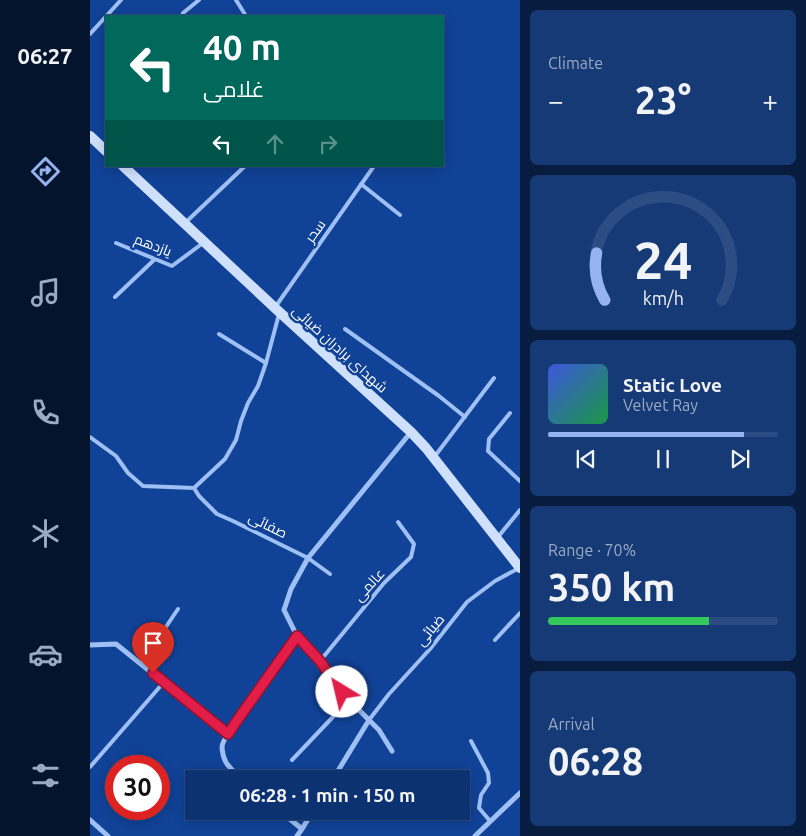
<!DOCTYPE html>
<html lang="en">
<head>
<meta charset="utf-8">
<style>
	:root { --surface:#0c3271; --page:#153a76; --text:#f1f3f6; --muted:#9aaac3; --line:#2c4d84; --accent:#95b2f1 }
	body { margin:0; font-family:Ubuntu,Cairo,sans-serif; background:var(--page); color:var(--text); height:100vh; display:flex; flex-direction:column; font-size:19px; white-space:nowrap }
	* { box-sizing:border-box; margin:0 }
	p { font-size:16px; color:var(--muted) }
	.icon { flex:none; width:28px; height:28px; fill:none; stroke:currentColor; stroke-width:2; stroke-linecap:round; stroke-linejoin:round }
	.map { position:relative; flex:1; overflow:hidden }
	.panel { display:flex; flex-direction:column; gap:10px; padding:10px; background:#071c3e; width:286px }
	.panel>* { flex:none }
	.hud { position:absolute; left:15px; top:15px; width:339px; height:152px; border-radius:0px; box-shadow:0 2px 12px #0003,0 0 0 1px var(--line); background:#00695c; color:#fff; overflow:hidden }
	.speed { position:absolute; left:15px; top:755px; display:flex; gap:10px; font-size:25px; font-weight:700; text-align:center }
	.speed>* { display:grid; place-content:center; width:65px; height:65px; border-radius:50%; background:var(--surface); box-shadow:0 2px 12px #0003,0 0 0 1px var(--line); line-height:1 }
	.speed .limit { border:8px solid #d22; background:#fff; color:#111 }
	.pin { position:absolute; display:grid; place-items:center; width:42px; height:42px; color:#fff; margin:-51px -21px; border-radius:50% 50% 50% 0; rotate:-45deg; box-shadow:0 0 5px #0007 }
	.pin .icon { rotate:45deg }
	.me { position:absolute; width:55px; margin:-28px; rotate:324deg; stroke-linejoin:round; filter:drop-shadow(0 0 4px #0008) }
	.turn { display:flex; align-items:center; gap:18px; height:105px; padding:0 15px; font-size:22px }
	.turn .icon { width:65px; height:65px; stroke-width:2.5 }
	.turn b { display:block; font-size:35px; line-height:42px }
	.lanes { display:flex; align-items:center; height:48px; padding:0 15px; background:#0003; justify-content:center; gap:25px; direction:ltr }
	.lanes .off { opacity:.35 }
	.big { font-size:38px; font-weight:600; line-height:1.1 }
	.panel .tile { flex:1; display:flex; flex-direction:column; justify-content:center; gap:8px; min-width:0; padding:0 18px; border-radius:8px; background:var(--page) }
	.panel .dial { align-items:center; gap:0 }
	.dial svg { height:130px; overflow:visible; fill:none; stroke:var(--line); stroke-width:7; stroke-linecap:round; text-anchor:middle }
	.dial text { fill:var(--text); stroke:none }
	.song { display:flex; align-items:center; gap:15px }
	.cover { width:60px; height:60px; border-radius:8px; background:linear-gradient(135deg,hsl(230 70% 55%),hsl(140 70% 35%)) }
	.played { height:5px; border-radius:2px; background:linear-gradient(90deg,var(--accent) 85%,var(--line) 85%) }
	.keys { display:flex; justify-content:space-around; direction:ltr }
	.heat { display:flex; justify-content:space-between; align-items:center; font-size:28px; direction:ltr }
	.charge { height:8px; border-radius:4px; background:linear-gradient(90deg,#34c759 70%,var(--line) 0) }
	.trip { position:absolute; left:95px; top:770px; width:285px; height:50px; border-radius:0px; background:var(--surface); box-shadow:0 2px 12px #0003,0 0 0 1px var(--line); font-weight:600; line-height:50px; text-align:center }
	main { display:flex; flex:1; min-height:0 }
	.tabs { display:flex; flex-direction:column; width:90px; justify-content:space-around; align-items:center; background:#05142d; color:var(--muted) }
	.tabs .icon { width:35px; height:35px }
	.tabs .active { color:var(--accent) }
	.tabs b { font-size:22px; color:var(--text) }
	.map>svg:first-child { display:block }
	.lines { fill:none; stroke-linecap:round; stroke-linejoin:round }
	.lane { stroke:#9fc0f4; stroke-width:4 }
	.street { stroke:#9fc0f4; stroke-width:5 }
	.secondary { stroke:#cfe0fd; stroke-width:10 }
	.route-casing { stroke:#92132f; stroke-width:12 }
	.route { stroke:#e11d48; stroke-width:9 }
	.labels { text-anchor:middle; stroke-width:5; stroke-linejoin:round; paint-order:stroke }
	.street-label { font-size:14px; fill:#fff; stroke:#104297 }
</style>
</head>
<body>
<main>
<nav class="tabs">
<b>06:27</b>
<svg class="icon active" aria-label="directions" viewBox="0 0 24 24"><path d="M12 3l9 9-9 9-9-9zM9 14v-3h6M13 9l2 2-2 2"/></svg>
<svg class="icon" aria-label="music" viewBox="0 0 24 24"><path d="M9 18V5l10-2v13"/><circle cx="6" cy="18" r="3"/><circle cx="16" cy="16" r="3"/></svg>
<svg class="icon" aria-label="phone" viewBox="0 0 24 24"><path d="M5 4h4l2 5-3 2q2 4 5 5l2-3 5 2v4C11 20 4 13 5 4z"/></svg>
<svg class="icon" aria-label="climate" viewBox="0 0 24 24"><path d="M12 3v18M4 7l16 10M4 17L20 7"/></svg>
<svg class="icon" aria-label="car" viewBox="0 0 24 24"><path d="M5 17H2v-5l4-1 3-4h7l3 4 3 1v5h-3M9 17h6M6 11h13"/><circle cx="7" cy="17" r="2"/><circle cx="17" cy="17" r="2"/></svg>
<svg class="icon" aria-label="filters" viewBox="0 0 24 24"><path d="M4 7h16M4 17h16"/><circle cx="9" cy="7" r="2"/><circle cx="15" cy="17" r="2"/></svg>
</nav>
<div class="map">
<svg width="430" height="836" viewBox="0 0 430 836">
	<rect width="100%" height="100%" fill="#104297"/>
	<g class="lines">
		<path class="lane" d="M146 0 156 16
			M92 16 93 13 109 0
			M0 34 31 0
			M271 184 310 215
			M95 223 155 166
			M26 243 82 266 113 243
			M25 297 65 259
			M186 306 284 166
			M255 329 349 396 375 417
			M129 334 176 363
			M420 413 399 439 398 451 430 481
			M0 437 26 456 38 473 53 486 104 488
			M345 456 404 378
			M104 488 135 459 146 440 151 421 158 403 168 386 176 363 189 314
			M104 488 109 496 127 514 143 521 218 558 240 574
			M408 537 430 510
			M405 640 430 613
			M230 661 294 583 321 557 324 544 308 522
			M51 664 88 609
			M279 720 299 694 340 649 377 602 405 581 429 568
			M381 741 398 773 399 783 391 795 389 808 400 821
			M202 760 259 700
			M0 767 74 682"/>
		<path class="street" d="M0 645 26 644 138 734
			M302 751 289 730 259 700 230 661 207 636 194 610 201 589 218 558 321 432
			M151 779C140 767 133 764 132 747 132 734 195 652 207 636
			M243 779 279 720
			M190 811 212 829 207 836
			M0 820 18 836
			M212 829 223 811
			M385 836 430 793"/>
		<path class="secondary" d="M0 136 16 151
			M33 166 185 308 321 432 336 448 430 568"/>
	</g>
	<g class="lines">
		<g class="route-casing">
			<path id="route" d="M63 673 138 734 146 722 207 636 230 661 252 692"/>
		</g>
		<use href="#route" class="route"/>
	</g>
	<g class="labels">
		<g class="street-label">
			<text transform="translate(225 231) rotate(-55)" y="5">سحر</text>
			<text transform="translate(63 245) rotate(21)" y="5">یازدهم</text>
			<text transform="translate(250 349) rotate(42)" y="5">شهدای برادران ضیائی</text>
			<text transform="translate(178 525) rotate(26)" y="5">صفائی</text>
			<text transform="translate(279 585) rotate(-48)" y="5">عالمی</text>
			<text transform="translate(340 630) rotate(-51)" y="5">ضیائی</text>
		</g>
	</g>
</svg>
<div class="speed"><div class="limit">30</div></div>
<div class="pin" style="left:63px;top:673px;background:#d93025"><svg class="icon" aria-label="arrive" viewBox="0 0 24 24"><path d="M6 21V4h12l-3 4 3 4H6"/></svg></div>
<svg class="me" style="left:252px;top:692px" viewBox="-20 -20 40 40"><circle r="19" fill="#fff"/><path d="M0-13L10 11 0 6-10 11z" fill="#e11d48"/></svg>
<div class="trip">06:28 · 1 min · 150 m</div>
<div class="hud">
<div class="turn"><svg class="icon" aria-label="left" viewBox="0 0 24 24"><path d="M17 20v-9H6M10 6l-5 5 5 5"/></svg><div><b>40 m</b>غلامی</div></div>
<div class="lanes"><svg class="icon" aria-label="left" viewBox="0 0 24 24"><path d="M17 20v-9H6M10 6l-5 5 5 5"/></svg><svg class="icon off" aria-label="ahead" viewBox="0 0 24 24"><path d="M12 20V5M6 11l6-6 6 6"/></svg><svg class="icon off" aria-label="right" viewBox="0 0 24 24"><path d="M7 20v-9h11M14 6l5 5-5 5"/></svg></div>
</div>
</div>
<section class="panel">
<div class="tile"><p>Climate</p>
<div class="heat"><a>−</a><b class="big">23°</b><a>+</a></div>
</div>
<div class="tile dial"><svg viewBox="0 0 100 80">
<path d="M14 69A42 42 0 1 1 86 69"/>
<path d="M14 69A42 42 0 0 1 9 40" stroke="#95b2f1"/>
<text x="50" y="56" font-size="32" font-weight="700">24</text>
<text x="50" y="72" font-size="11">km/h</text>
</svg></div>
<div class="tile">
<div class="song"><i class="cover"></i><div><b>Static Love</b><p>Velvet Ray</p></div></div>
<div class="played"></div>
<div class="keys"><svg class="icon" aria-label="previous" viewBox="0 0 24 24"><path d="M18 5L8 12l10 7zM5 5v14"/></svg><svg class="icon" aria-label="pause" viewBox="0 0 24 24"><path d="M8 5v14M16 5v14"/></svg><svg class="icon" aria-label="next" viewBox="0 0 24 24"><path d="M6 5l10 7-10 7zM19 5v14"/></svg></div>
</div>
<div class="tile"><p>Range · 70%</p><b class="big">350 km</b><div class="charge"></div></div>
<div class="tile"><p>Arrival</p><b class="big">06:28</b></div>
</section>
</main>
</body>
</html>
